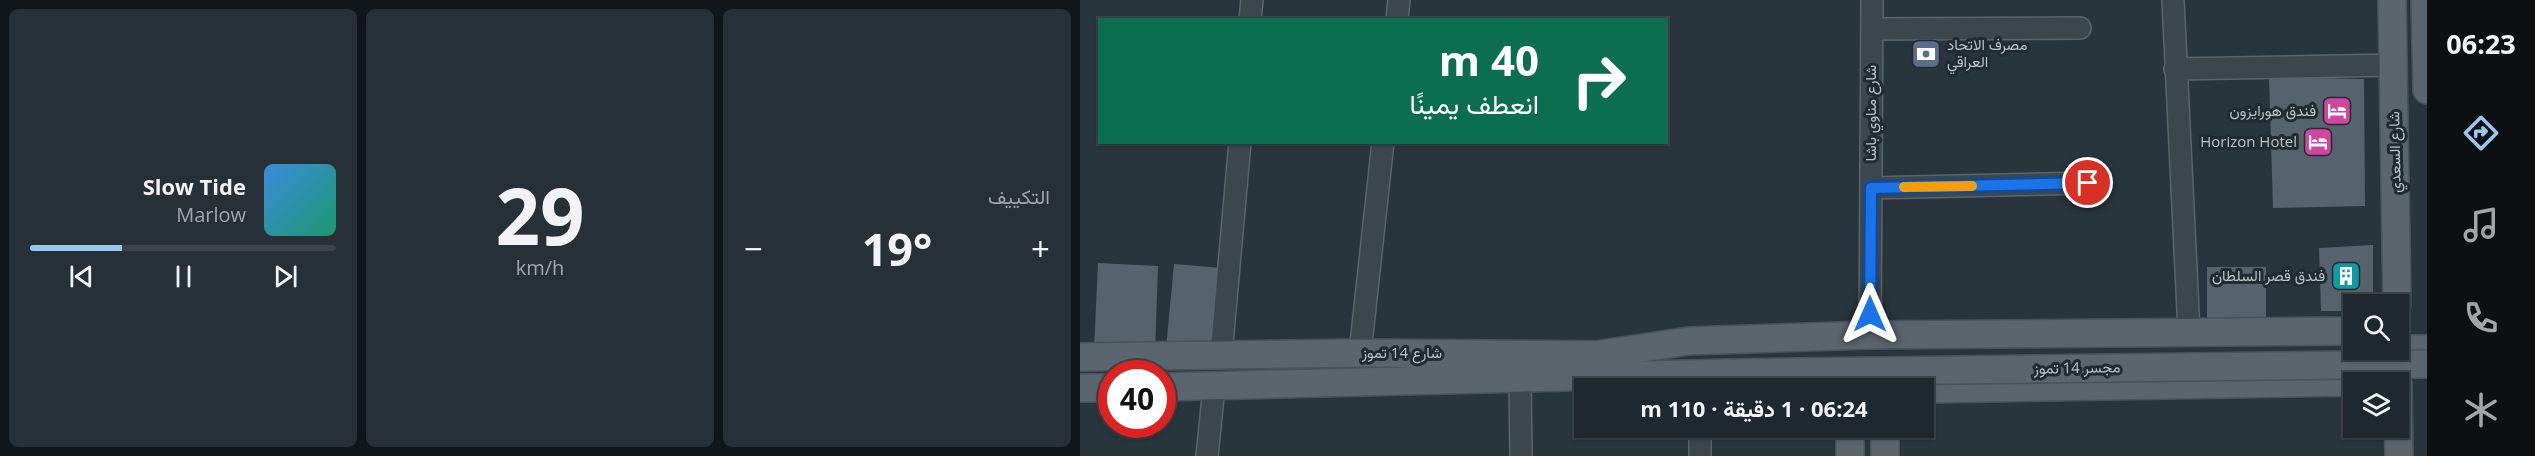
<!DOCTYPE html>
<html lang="ar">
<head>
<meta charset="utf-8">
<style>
	:root { --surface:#1e282e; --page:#263036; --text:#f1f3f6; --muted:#a1a6aa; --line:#3c444a; --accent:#97c8ed }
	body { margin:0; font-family:"Open Sans",Vazirmatn,sans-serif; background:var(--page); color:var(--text); direction:rtl; height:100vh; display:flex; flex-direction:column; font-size:22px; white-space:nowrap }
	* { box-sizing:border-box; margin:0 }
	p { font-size:20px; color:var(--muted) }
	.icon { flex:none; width:33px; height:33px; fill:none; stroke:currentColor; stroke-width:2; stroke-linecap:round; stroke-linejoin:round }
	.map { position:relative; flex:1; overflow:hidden; direction:ltr }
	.side { display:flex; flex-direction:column; gap:9px; padding:9px; background:#101619; width:1080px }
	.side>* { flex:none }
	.hud { position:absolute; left:18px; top:18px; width:570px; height:126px; border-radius:0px; box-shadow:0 2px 4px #0004,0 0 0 2px var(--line); direction:rtl; background:#0b6e4f; color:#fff; overflow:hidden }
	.tools { position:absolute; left:1263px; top:294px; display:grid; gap:12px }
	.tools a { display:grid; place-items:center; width:66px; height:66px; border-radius:0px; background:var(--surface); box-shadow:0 2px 4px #0004,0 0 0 2px var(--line); font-size:30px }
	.speed { position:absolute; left:18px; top:360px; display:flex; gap:12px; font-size:30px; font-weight:700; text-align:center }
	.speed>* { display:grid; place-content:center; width:78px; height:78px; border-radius:50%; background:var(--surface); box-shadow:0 2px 4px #0004,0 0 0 2px var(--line); line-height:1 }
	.speed .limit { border:9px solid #d22; background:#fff; color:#111 }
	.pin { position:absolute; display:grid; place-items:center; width:51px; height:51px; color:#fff; margin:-26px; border:3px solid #fff; border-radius:50%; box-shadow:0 2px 6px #0007 }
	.me { position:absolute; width:66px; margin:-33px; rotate:0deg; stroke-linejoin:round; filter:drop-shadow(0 0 4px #0008) }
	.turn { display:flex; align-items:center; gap:21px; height:126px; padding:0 30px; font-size:27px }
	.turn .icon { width:78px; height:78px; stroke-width:2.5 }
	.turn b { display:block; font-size:42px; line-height:51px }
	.big { font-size:45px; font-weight:700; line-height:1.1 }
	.side .widget { flex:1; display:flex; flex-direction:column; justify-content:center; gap:9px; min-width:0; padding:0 21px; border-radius:9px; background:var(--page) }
	.side .dial { align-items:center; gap:0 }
	.dial b { font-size:78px; line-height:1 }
	.song { display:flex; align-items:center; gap:18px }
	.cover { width:72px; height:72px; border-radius:9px; background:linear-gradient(135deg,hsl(210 70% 55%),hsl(160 70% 35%)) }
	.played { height:6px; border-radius:3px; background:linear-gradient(90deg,var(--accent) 30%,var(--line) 30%) }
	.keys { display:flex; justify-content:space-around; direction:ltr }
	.heat { display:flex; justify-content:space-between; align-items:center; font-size:33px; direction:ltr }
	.side .tiles { flex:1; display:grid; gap:9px; grid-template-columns:repeat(3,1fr) }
	.trip { position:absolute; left:494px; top:378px; width:360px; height:60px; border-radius:0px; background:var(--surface); box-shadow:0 2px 4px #0004,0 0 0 2px var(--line); font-weight:700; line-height:60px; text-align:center; direction:rtl }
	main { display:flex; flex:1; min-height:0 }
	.tabs { display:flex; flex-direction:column; width:108px; justify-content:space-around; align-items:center; background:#0c1012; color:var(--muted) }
	.tabs .icon { width:42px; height:42px }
	.tabs .selected { color:var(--accent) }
	.tabs b { font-size:27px; color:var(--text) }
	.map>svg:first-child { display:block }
	.building { fill:#56636c }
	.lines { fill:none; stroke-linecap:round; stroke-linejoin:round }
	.minor-casing { stroke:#59646b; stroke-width:24 }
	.major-casing { stroke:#485259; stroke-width:30 }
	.minor { stroke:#3b464d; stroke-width:21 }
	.major { stroke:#5a656d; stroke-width:27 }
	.major-bridge-casing { stroke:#485259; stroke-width:30; stroke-linecap:butt }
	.major-bridge { stroke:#5a656d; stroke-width:27 }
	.route-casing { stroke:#114b97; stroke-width:15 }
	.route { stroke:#1a73e8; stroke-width:10 }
	.slow { stroke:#f59e0b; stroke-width:10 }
	.labels { text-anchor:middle; stroke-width:6; stroke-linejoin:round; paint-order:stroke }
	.poi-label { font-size:15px; fill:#b8c1c8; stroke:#202b32; text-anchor:end }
	.street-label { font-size:15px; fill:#b8c1c8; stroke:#202b32 }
</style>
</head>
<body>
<main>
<nav class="tabs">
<b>06:23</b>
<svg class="icon selected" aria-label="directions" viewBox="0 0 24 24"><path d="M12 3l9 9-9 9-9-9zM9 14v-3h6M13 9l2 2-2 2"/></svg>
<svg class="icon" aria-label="music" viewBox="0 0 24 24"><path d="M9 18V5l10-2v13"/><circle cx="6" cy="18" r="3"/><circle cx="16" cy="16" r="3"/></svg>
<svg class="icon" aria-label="phone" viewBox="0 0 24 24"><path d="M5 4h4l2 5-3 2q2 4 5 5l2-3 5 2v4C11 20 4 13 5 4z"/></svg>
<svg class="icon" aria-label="climate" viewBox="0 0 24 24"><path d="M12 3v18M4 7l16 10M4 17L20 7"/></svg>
</nav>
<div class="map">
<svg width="1347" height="456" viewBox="0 0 1347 456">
	<rect width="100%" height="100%" fill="#28353d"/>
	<path class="building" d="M1189 77 1284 79 1285 206 1193 208Z
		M1293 245V304H1274V311H1241L1239 248Z
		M18 263 78 266 75 353 14 350Z
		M94 264 141 268 134 354 86 349Z
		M1127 267H1186V322L1127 321Z"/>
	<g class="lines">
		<g class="minor-casing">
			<path id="minor" d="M1093 0 1109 332
				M170 20 172 0
				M317 20 319 0
				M792 29 1000 28
				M1095 69 1314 65
				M791 188 1008 183
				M790 335 792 0
				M280 353 303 142
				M141 355 160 142
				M440 378 441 456
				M127 456 134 387
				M620 456V428"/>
		</g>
		<g class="major-casing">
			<path id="major" d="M1312 0 1317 304
				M1345 0 1347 90
				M1318 349H1347
				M522 354 609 341 790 335 1274 331
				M0 357 280 353 538 355
				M1318 384 1319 456
				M82 387 648 373
				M624 387 772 388
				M0 388H32
				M843 389 1274 382
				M805 428V456
				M770 456V428"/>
		</g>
		<use href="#minor" class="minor"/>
		<use href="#major" class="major"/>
		<g class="major-bridge-casing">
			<path id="major-bridge" d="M648 373 1347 364"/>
		</g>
		<use href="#major-bridge" class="major-bridge"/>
	</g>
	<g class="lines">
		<g class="route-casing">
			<path id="route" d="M790 314 791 188 1008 183"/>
		</g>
		<use href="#route" class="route"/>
		<path class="slow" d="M824 187 892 186"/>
	</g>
	<defs>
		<g id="bank-square" transform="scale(1.5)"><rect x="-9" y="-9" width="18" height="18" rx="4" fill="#5c6f8a" stroke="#202b32"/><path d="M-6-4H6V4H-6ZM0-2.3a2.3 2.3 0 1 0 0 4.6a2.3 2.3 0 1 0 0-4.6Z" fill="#fff"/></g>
		<g id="hotel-square" transform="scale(1.5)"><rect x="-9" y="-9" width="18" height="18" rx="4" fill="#d1479c" stroke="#202b32"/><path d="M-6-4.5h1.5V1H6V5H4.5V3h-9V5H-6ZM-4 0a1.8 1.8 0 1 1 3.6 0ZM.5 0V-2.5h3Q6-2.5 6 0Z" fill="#fff"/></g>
		<g id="building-square" transform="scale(1.5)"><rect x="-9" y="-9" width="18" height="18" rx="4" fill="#0f9aa8" stroke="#202b32"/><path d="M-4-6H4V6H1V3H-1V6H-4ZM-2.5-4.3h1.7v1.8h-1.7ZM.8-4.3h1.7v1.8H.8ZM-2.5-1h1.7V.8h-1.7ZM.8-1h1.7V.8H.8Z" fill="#fff"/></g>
	</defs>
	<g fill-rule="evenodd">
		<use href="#bank-square" x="846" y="54"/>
		<use href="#hotel-square" x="1257" y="111"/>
		<use href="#hotel-square" x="1238" y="142"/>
		<use href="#building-square" x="1266" y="276"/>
	</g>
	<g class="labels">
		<g class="poi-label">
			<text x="867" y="50" text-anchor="start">مصرف الاتحاد<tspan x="867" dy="17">العراقي</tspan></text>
			<text x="1236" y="116">فندق هورايزون</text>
			<text x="1217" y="147">Horizon Hotel</text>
			<text x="1245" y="281">فندق قصر السلطان</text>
		</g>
		<g class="street-label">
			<text transform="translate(791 113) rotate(-90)" y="5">شارع مناوي باشا</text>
			<text transform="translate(1315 152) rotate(-91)" y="5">شارع السعدي</text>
			<text x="322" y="358">شارع 14 تموز</text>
			<text transform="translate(997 368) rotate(-1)" y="5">مجسر 14 تموز</text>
		</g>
	</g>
</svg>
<div class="tools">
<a><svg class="icon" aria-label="search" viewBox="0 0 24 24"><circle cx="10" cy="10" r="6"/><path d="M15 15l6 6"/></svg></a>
<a><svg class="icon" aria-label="layers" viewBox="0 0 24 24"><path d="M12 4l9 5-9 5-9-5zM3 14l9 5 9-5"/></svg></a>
</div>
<div class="speed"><div class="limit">40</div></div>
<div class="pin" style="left:1008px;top:183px;background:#d93025"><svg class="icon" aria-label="arrive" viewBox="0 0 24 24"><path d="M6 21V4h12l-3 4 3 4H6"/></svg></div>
<svg class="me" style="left:790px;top:314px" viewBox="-20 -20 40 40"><path d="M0-17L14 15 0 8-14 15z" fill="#1a73e8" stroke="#fff" stroke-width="4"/></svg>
<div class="trip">06:24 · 1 دقيقة · 110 m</div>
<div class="hud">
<div class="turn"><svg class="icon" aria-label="right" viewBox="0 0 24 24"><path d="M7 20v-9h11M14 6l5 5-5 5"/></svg><div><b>40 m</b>انعطف يمينًا</div></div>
</div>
</div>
<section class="side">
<div class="tiles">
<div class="widget"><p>التكييف</p>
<div class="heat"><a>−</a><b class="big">19°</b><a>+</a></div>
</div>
<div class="widget dial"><b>29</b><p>km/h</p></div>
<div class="widget">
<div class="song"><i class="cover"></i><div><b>Slow Tide</b><p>Marlow</p></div></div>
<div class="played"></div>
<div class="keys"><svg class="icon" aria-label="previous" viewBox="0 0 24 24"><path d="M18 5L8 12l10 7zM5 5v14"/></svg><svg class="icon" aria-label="pause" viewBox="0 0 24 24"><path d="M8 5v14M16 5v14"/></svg><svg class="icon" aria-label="next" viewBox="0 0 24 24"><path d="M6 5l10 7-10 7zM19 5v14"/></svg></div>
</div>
</div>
</section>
</main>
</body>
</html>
